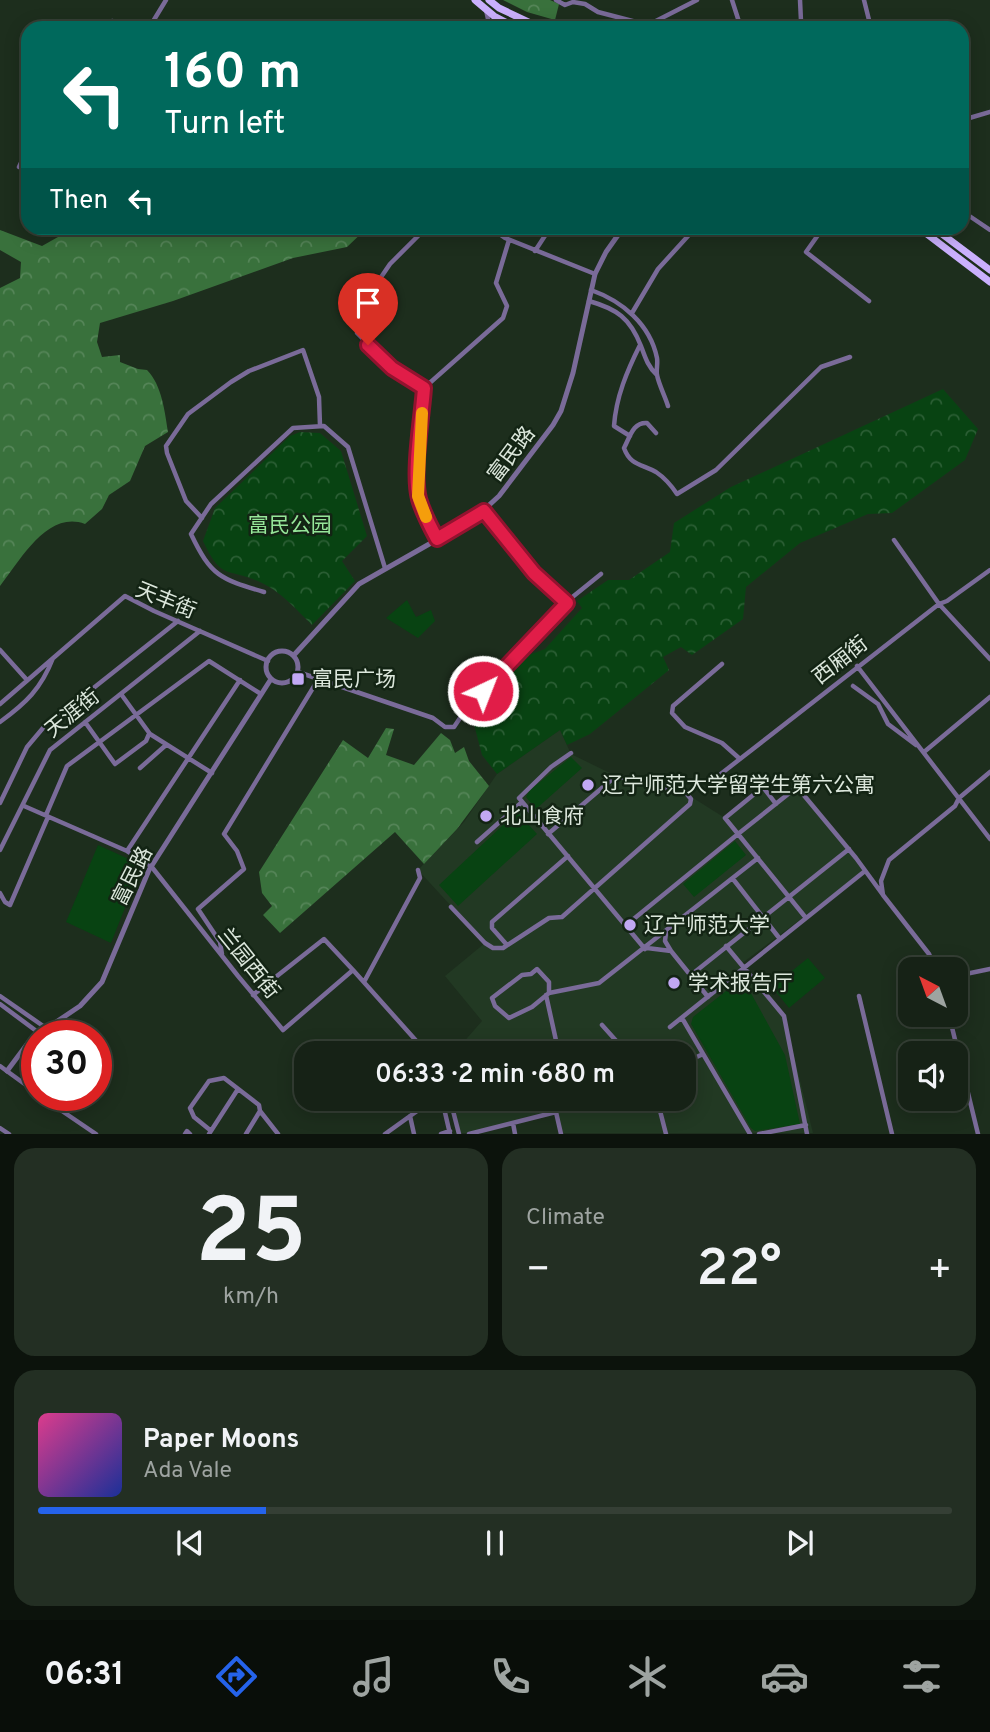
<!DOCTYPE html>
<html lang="en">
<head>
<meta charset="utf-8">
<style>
	:root { --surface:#162216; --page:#232f23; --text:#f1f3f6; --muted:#9ea4a1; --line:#353f35; --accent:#2563eb }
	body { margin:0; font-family:Overpass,"Noto Sans SC",sans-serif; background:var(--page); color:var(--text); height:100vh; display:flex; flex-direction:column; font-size:26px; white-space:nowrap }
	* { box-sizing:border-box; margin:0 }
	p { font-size:23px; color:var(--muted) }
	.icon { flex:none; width:38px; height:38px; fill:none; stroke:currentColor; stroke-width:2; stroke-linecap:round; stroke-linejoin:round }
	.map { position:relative; height:1134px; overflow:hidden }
	.details { display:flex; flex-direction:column; gap:14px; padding:14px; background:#0c130c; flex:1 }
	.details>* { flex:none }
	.hud { position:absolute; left:21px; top:21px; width:948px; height:214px; border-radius:21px; box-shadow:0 4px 18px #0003,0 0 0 2px var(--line); background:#00695c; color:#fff; overflow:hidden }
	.needle { width:46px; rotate:319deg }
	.fabs { position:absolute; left:898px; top:957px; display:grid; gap:14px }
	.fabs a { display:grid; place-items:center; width:70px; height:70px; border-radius:14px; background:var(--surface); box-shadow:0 4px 18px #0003,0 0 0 2px var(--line); font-size:35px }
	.speed { position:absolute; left:21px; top:1020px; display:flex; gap:14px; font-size:35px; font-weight:700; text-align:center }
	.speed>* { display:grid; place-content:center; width:91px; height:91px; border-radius:50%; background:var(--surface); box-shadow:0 4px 18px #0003,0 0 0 2px var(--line); line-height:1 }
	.speed .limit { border:10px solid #d22; background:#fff; color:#111 }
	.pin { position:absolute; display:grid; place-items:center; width:60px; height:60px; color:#fff; margin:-72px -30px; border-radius:50% 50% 50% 0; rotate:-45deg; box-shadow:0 0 7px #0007 }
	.pin .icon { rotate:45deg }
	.me { position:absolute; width:77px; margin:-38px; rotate:43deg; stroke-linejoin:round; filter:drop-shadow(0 0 5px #0008) }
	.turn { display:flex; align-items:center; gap:24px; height:147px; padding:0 28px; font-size:32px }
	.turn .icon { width:91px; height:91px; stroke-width:2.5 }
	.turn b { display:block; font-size:49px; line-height:60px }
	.then { display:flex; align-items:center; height:66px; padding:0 28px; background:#0003; gap:14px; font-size:26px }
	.big { font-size:52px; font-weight:600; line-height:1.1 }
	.details .widget { flex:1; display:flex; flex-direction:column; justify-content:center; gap:10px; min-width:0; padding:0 24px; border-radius:21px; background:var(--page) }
	.details .dial { align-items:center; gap:0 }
	.dial b { font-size:91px; line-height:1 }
	.song { display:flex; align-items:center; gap:21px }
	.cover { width:84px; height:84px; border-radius:10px; background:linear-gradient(135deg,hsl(330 70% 55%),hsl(230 70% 35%)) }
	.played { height:7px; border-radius:4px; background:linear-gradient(90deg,var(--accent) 25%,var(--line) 25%) }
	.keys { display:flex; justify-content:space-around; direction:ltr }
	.heat { display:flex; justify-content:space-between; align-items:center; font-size:38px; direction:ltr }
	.details .tiles { flex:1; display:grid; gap:14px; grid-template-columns:1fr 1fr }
	.widget:last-child { grid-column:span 2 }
	.trip { position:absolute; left:294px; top:1041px; width:402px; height:70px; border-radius:21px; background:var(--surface); box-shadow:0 4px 18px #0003,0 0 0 2px var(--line); font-weight:600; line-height:70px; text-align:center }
	.tabs { display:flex; height:112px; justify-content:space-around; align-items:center; background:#090e09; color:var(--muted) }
	.tabs .icon { width:49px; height:49px }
	.tabs .on { color:var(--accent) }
	.tabs b { font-size:32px; color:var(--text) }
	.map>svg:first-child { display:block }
	.built { fill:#223923 }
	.forest { fill:url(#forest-crowns) }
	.park { fill:url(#park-crowns) }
	.pitch { fill:#084312 }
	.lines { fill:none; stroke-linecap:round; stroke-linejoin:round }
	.minor { stroke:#7a6b99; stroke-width:4.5 }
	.tertiary { stroke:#7a6b99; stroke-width:5 }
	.primary { stroke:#cab0fd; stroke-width:7 }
	.route-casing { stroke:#92132f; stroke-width:18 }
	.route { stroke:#e11d48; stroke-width:12 }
	.slow { stroke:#f59e0b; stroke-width:12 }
	.poi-dot { fill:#c1a8f3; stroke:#132414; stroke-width:2.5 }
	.labels { text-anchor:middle; stroke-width:5; stroke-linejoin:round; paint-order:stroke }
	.street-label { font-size:21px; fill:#dce7dc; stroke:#132414 }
	.park-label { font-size:21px; fill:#96e699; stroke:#132414 }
	.poi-label { font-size:21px; fill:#dce7dc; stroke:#132414; text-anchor:start }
</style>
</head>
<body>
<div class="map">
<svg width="990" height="1134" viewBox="0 0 990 1134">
	<defs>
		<pattern id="forest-crowns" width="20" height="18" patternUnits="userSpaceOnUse" patternTransform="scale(1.75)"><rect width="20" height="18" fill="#39713c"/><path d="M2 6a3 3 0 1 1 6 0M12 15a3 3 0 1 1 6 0" fill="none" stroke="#558558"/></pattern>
		<pattern id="park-crowns" width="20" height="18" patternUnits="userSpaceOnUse" patternTransform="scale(1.75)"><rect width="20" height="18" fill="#084312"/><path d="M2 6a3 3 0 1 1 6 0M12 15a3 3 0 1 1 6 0" fill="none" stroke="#2b5e34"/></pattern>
	</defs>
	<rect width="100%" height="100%" fill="#1d2e1d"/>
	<path class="built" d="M560 730 571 754 616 776 690 796 725 818 763 787 776 803 797 787 865 871 741 964 784 1016 813 1133H561L556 1113 469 1133H459L450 1099H684V1054L454 1053 482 1021 445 976 485 943 418 870 464 822 497 774Z"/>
	<path class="forest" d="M503 0H550L559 4 555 20 527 12Z
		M74 228H118L138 235 147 228H367L347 247 293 258 173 301 100 323 97 342 102 357 120 355V362L138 369 147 370C162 385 165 413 168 432L145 446 130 481 109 495 102 509 85 524C47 510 20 561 0 586V288L20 278 21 262 0 250V230L42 246Z
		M386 728 394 729 386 755 414 765 441 733 450 740 455 753 464 747 469 761 489 786 457 829 424 864 395 832 280 933 263 915 272 906 262 893 259 872 343 740 368 758Z"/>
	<path class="park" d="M943 389 978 429 965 460 892 513 868 514 800 543 746 587 743 619 692 655 681 647 663 657 669 670 590 734 567 745 560 730 497 774 482 755 471 713 526 656 545 649 582 608 577 601 608 580H629L670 552 674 523 731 487Z
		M300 432 320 433 341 451 367 536 342 561 355 581 312 625C297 610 281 592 262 583 227 566 223 583 203 541L215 508 290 436Z"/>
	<path class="pitch" d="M407 600 416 617 431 610 435 621 418 638 386 618Z
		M571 757 582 768 536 809 526 797 530 790Z
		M517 812 537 834 458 906 439 885Z
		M735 841 746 855 694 897 683 884Z
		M98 845 142 865 111 943 66 922Z
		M808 958 825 978 789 1008 772 987Z
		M740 980 747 986 785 1055 800 1124 755 1131 751 1128 691 1024 693 1017Z"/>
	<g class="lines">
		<path class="minor" d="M556 0 565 5 573 2 585 4 598 12 644 24 652 23 697 0
			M732 0 741 28
			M800 0 801 21 805 28
			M864 0 871 28
			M486 10 490 28
			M92 28 112 21 140 28
			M149 28 166 0
			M962 114 966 119 962 130
			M966 119 990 112
			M19 167 28 148
			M962 211 990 230
			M426 228 390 264 375 286 357 333 392 368 424 388C422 417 412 472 419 499 423 513 430 526 437 539
			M491 228 505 238 595 274
			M823 228 806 252 869 301
			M535 251 550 228
			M591 290C622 301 650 324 657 358 658 364 656 370 657 375 659 385 665 396 668 406
			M589 301C617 309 630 318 641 346 645 357 648 367 657 375
			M632 313 658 269 688 236
			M424 388 503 318 507 306 496 283 509 240
			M656 433 647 423C633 422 630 437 624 448 630 465 641 464 656 472 665 478 671 485 677 494L716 470 821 367 850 357
			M630 436 614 426C616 397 627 371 640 345
			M484 511 534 573 567 602
			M202 518 186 501 167 453 166 446 188 414 231 382 249 371 303 350 319 397 320 426
			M894 540 939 604 990 659
			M264 592C220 579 211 576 191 534L211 504 293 428 324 426 348 447 385 568
			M0 650 27 680
			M722 664 673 706 672 713 685 727 722 743 740 759
			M857 666 990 839
			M298 672 433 718 445 727H454L466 709 570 599 601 574
			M853 686 878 704 888 724 916 745
			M121 694 150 734 212 773
			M0 704 125 596 154 611 268 661
			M0 722C26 703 41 689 53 658
			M85 722 115 764 146 741 149 734
			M924 752 990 697
			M571 753 551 767 519 798 645 949
			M140 768 166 745
			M713 780 939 604 947 601 990 570
			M0 803 27 747 43 728 178 621
			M776 804 763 787 725 818 738 834 797 787 856 858 883 895
			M24 806 127 851 151 866 238 976 283 1030 353 970 428 1054
			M46 815 67 766 209 661 261 694
			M477 842 522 802
			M0 850 50 750 200 631
			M127 851 240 680
			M733 879 780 939
			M0 893 5 902 10 905 48 817
			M451 907 485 943 493 948H503L549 918 562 917 690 804 691 799 686 793 616 776 548 834
			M625 926 738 834 806 918
			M666 933 665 941 671 951
			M507 945 492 928V922L568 856
			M726 946 784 1016 807 1134
			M647 948 671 951 708 997
			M222 954 220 942 198 909 244 869 237 851 224 834 319 678
			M936 970 929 954 883 895 881 881 889 860 955 806 959 798 990 772
			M691 975 849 849
			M956 976 990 969
			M364 982 420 878 418 870
			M549 993V982L537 969 531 974 522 975 492 998 495 1006 509 1018 532 1007 549 993 599 983 758 858
			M253 995 324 939 353 970
			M546 995 559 1054
			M0 996 46 1028
			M859 996 892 1134
			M0 1004 39 1033
			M949 1015 978 1134
			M682 1018 750 1134
			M602 1025 628 1054
			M670 1027 865 871
			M684 1063 703 1054
			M0 1066 37 1093
			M40 1096 96 1134
			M450 1099 459 1134
			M553 1099 561 1134
			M657 1099 666 1134
			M410 1116 414 1134
			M513 1123 515 1134
			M0 1128 9 1134
			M210 1130 194 1117 190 1108 209 1081 224 1078 259 1105 260 1111 278 1134
			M185 1134 187 1131 190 1134
			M209 1134 238 1089
			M246 1134 260 1111
			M385 1134 431 1101 441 1102 443 1104 450 1134
			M441 1134 450 1131
			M469 1134 556 1112
			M759 1134 806 1125"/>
		<path class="tertiary" d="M266 667a16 16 0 1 1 32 0a16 16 0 1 1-32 0Z
			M294 655 359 584 475 518 499 496 553 425 561 411 573 373 595 274 606 252 623 228
			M7 1071 31 1039 80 1006 102 982 149 870 271 679"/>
		<path class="primary" d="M475 0 494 16 517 28
			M489 0 499 8 541 28
			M919 228 990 282
			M934 228 990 270"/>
	</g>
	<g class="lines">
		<g class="route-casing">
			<path id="route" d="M368 345 392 368 424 388C422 418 412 472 419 499 423 513 430 526 437 539L484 511 534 573 567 603 483 691"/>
		</g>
		<use href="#route" class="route"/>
		<path class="slow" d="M422 413 418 496 426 517"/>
	</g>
	<g class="poi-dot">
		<rect x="291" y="672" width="14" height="14" rx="3.5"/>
		<circle cx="588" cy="785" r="7"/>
		<circle cx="486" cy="816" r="7"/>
		<circle cx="630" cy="925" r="7"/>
		<circle cx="674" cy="983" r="7"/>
	</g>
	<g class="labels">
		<g class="street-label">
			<text transform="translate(511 454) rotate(-53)" y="7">富民路</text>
			<text transform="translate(166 600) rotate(22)" y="7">天丰街</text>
			<text transform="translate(840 660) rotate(-38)" y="7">西厢街</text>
			<text transform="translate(72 713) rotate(-39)" y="7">天涯街</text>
			<text transform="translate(132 876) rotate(-63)" y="7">富民路</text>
			<text transform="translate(249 963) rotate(51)" y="7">兰园西街</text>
		</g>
		<g class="park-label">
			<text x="290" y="532">富民公园</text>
		</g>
		<g class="poi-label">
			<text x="312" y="686">富民广场</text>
			<text x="602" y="792">辽宁师范大学留学生第六公寓</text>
			<text x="500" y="823">北山食府</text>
			<text x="644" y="932">辽宁师范大学</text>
			<text x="688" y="990">学术报告厅</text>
		</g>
	</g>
</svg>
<div class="fabs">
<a><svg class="needle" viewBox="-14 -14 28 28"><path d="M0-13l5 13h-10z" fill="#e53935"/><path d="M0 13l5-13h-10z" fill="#9ea4a1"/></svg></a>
<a><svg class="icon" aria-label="sound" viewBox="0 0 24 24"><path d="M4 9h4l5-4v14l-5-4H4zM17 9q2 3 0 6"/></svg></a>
</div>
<div class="speed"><div class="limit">30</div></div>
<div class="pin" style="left:368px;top:345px;background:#d93025"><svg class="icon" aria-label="arrive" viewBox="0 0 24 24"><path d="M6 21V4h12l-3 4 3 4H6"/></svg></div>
<svg class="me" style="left:483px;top:691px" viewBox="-20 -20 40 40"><circle r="17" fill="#e11d48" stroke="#fff" stroke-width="3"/><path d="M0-11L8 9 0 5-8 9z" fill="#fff"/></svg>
<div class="trip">06:33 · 2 min · 680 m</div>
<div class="hud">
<div class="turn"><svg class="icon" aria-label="left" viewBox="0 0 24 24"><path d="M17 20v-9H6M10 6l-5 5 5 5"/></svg><div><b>160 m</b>Turn left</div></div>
<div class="then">Then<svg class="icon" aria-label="left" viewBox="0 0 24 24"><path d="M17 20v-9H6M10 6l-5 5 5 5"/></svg></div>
</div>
</div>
<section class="details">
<div class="tiles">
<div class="widget dial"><b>25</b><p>km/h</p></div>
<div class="widget"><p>Climate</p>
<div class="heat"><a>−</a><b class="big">22°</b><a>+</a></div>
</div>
<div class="widget">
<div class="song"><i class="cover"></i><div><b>Paper Moons</b><p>Ada Vale</p></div></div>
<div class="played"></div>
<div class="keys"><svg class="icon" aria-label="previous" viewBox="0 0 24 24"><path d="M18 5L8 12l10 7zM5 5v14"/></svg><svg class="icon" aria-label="pause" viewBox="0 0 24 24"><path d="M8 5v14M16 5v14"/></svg><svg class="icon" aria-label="next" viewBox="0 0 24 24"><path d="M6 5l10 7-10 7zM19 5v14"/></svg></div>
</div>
</div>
</section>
<nav class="tabs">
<b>06:31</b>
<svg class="icon on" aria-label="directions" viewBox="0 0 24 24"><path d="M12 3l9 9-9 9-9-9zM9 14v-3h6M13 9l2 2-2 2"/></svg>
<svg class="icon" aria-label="music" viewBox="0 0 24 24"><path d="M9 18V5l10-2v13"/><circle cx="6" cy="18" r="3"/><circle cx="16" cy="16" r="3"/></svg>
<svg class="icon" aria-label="phone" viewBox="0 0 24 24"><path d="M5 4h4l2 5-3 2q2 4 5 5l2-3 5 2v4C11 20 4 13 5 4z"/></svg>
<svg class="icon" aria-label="climate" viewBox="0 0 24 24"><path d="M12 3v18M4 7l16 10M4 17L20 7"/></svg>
<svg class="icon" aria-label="car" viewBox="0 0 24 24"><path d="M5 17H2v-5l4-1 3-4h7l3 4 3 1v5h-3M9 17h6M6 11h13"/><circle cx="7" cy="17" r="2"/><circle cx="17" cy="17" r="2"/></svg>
<svg class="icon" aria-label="filters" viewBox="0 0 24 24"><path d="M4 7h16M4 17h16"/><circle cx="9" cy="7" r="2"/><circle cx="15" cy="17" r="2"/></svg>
</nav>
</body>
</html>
